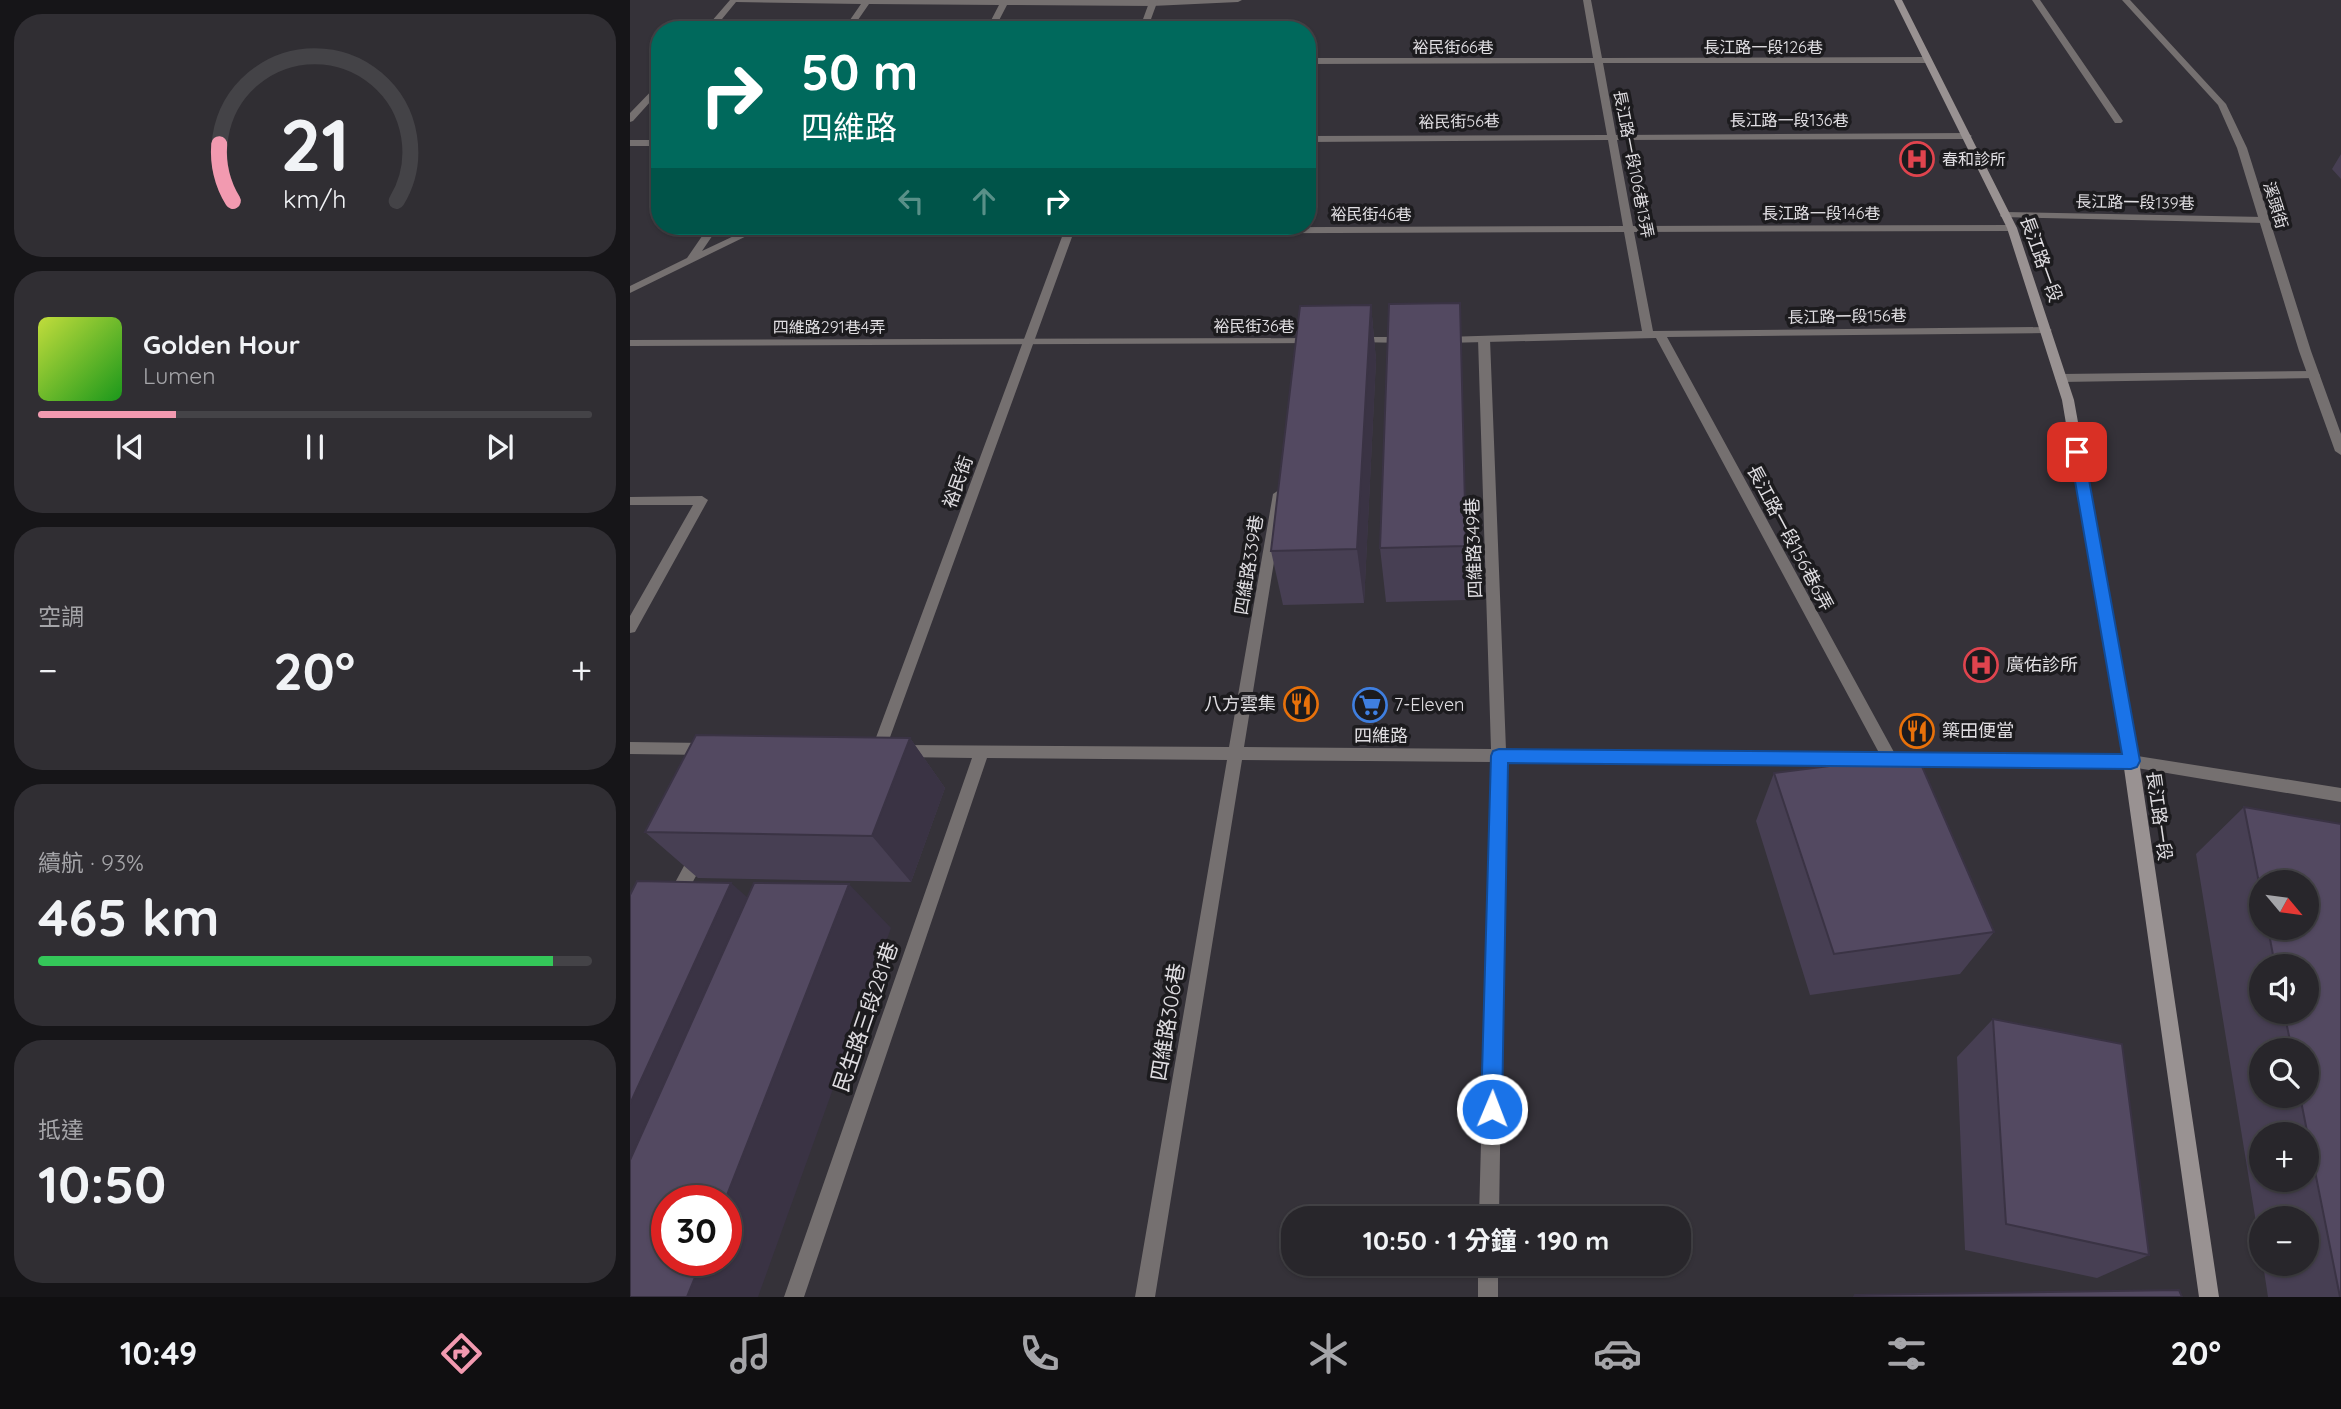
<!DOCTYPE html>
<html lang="zh-TW">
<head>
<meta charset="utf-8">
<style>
	:root { --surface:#28262b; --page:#302e33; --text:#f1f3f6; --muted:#a5a5a9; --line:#444347; --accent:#f29ab0 }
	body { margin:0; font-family:Quicksand,"Noto Sans TC",sans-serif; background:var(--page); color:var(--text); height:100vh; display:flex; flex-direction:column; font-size:26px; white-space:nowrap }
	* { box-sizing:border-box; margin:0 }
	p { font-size:23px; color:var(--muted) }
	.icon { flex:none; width:38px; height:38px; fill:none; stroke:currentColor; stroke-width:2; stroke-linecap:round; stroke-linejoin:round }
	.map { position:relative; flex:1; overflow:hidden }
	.sheet { display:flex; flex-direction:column; gap:14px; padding:14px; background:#161518; width:630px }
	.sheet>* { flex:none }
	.hud { position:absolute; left:21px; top:21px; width:665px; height:214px; border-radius:28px; box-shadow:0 2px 5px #0004,0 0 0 2px var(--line); background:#00695c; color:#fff; overflow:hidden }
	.needle { width:46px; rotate:119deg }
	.fabs { position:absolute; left:1619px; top:870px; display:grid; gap:14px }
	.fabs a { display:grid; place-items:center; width:70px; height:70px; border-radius:50%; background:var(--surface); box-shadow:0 2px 5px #0004,0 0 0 2px var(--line); font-size:35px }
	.speed { position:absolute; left:21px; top:1185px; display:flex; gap:14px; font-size:35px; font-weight:700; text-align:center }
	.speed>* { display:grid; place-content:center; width:91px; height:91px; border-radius:50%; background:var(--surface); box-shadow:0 2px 5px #0004,0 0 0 2px var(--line); line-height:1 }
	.speed .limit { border:10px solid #d22; background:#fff; color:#111 }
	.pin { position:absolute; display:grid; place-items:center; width:60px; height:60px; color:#fff; margin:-30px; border-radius:14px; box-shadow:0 4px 10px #0006 }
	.me { position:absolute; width:77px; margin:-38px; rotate:1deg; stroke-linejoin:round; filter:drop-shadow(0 0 5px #0008) }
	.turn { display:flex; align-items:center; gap:24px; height:147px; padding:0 35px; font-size:32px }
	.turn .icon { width:91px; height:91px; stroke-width:2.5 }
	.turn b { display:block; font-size:49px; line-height:60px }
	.lanes { display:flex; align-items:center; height:66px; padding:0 35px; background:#0003; justify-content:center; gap:35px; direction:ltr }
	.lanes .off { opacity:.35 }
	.big { font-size:52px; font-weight:700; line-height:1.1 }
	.sheet .widget { flex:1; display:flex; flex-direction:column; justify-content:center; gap:10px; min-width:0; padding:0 24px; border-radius:28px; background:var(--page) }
	.sheet .dial { align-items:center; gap:0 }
	.dial svg { height:182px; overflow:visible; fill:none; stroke:var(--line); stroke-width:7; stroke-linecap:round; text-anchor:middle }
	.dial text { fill:var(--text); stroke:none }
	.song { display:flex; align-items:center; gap:21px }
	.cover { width:84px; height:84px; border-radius:10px; background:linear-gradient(135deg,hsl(70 70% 55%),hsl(120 70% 35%)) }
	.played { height:7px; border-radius:4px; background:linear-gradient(90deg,var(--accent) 25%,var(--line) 25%) }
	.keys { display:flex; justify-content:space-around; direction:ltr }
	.heat { display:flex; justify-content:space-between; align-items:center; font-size:38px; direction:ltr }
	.charge { height:10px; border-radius:5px; background:linear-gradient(90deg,#34c759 93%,var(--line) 0) }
	.trip { position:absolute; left:651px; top:1206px; width:410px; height:70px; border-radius:28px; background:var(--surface); box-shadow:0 2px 5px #0004,0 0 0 2px var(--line); font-weight:700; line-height:70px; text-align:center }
	.dock { display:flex; height:112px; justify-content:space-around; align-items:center; background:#100f11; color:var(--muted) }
	.dock .icon { width:49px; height:49px }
	.dock .active { color:var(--accent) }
	.dock b { font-size:32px; color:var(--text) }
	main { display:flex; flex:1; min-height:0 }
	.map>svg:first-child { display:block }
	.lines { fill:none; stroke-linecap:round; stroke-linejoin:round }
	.lane { fill:#757070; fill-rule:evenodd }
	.street { fill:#757070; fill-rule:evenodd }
	.secondary { fill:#999292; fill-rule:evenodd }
	.wall { fill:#473f53; fill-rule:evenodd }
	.shaded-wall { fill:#3a3344 }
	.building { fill:#534961; stroke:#3a3344; stroke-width:2 }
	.route { fill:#1a73e8; stroke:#114b97; stroke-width:2 }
	.labels { text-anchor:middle; stroke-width:7; stroke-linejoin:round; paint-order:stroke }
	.far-street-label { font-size:16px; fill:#e0dee2; stroke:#1c1b1e }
	.far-poi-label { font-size:16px; fill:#e0dee2; stroke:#1c1b1e; text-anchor:start }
	.street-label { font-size:18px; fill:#e0dee2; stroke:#1c1b1e }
	.poi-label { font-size:18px; fill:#e0dee2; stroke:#1c1b1e; text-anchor:start }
	.near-street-label { font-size:21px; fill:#e0dee2; stroke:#1c1b1e }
</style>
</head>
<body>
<main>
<section class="sheet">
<div class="widget dial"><svg viewBox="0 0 100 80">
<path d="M14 69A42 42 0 1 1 86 69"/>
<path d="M14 69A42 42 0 0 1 8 44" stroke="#f29ab0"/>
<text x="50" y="56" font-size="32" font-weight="700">21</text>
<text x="50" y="72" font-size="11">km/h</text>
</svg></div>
<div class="widget">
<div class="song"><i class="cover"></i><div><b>Golden Hour</b><p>Lumen</p></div></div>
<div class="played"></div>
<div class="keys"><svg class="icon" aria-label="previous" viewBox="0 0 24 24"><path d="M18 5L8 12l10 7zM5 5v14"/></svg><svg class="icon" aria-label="pause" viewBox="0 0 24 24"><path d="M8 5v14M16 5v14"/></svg><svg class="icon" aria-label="next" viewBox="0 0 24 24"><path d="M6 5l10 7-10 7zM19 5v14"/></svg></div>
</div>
<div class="widget"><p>空調</p>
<div class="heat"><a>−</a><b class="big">20°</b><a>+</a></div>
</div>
<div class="widget"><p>續航 · 93%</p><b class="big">465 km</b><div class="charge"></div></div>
<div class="widget"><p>抵達</p><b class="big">10:50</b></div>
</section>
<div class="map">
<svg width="1711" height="1297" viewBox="0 0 1711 1297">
	<rect width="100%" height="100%" fill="#353239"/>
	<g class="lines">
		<path class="lane" d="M100 0H612L608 2 522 6 377 5 364 30H356L369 5 239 4 221 30H213L231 4 106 2 83 30H74Z
			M953 0H961L972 58 1298 57 1302 60 1298 63H973L986 135 1337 133 1342 136 1337 139 987 140 1003 226 1382 225 1387 228 1382 231 1004 232 1023 331 1416 327 1422 330 1416 333 1037 337 1265 754 1268 759 1265 764 1260 765 1255 764 1026 338 815 343 809 340 815 337 1012 331 994 232 439 234 434 231 439 228 993 226 978 140 677 142V136L977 135 964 63 677 64V58H963Z
			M1402 0H1410L1493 121 1491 123H1485Z
			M30 82V91L3 121 0 122V113Z
			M0 140H30V146H0Z
			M1375 212 1634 217 1639 220 1634 223 1371 217 1370 215Z
			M79 226H89L72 251 125 226H137L0 293V286L57 258Z
			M728 337H777L783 340 777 343 724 342V338Z
			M683 338 687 339V343L0 346V340Z
			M1684 371 1690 375 1688 378 1431 382 1425 378 1431 374Z
			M72 496 78 500 5 632 0 633V616L63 505H0V497Z
			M1501 755 1711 788V802L1501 767 1496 766 1493 761 1496 756Z"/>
		<path class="street" d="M520 0H528L517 30H509Z
			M1492 0H1500L1596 104 1617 148 1681 351 1711 434V455L1705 451 1669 351 1607 148 1588 105Z
			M436 226H446L255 751 253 755 248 757 243 755 241 751Z
			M854 336 860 339 876 750 1501 755 1506 756 1509 761 1506 766 1501 767 876 762 869 1218H849L861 762 612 760 525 1297H505L597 760 357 758 174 1297H154L342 758 271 757 266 755 264 751 266 747 271 745 599 747 643 494 649 490 655 494 614 747 861 749 848 339Z
			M0 742 75 743 80 745 82 749 80 753 75 755 0 754Z
			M68 849 74 851 76 856 74 861 52 902 46 905 40 902 38 897 40 892 62 851Z
			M848 1264H868V1297H848Z"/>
		<path class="secondary" d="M1264 0H1272L1387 228 1444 400 1509 761 1589 1297H1569L1493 761 1432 400 1377 228Z"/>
	</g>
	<path class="wall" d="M1711 154V179L1702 169Z
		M830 303 837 600 756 602 750 548Z
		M741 305 746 360 734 603 653 605 641 551Z
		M280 738 315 788 281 882 68 878 15 832Z
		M1144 773 1364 932 1330 974 1180 995 1126 821Z
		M1614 807 1711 824V1297H1638L1633 1264H1676V1218H1631V1253L1566 854ZM1631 882H1676V928H1631ZM1631 966H1676V1012H1631ZM1631 1050H1676V1096H1631ZM1631 1134H1676V1180H1631Z
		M1363 1019 1519 1255 1467 1278 1335 1250 1327 1057Z"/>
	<path class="shaded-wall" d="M741 305 746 360 734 603 727 549Z
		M280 738 315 788 281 882 242 836Z
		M101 883 151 927 0 1286V1104Z
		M219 884 261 928 128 1297H57L72 1260H96V1200H95Z"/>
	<path class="building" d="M830 303 836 546 750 548 759 304Z
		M741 305 727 549 641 551 670 306Z
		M66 735 280 738 242 836 15 832Z
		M1287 755 1364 932 1204 954 1144 773Z
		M1614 807 1711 824V1297H1710L1670 1096H1676V1050H1662L1654 1012H1676V966H1645L1638 928H1676V882H1631V893Z
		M7 881 101 883 0 1104V895Z
		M124 883 219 884 95 1200H37V1260H72L57 1297H0V1160Z
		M1363 1019 1492 1044 1519 1255 1376 1224Z
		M1549 1290 1552 1297H1224L1225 1295Z"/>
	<path class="route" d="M1447 447 1454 452 1510 761 1507 767 1501 769 878 763 872 1109 869 1117 862 1120 854 1117 851 1109 861 756 863 751 869 749 1492 754 1440 452Z"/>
	<defs>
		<g id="hospital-ring" transform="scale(1.75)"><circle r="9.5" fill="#1c1b1e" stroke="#e0444e" stroke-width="1.5"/><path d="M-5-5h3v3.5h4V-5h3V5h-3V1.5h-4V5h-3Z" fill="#e0444e"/></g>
		<g id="restaurant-ring" transform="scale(1.75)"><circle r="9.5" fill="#1c1b1e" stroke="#e8710a" stroke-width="1.5"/><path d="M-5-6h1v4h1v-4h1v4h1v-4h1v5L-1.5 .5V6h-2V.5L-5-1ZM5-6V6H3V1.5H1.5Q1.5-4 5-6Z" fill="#e8710a"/></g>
		<g id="supermarket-ring" transform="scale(1.75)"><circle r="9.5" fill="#1c1b1e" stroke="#3f7fe0" stroke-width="1.5"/><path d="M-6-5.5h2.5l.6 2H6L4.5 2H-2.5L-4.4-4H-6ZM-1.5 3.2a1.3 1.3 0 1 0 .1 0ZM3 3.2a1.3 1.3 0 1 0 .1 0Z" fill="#3f7fe0"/></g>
	</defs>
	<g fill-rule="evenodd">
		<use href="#hospital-ring" x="1287" y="159"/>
		<use href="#hospital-ring" x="1351" y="665"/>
		<use href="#restaurant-ring" x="671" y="704"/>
		<use href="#supermarket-ring" x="740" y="705"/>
		<use href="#restaurant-ring" x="1287" y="731"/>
	</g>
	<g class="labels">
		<g class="far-street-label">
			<text x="823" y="53">裕民街66巷</text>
			<text x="1133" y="53">長江路一段126巷</text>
			<text x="1159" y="126">長江路一段136巷</text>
			<text transform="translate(829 121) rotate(-1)" y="6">裕民街56巷</text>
			<text transform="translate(1004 164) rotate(79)" y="6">長江路一段106巷13弄</text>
			<text transform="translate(1505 202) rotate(1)" y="6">長江路一段139巷</text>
			<text transform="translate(1646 205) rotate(73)" y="6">溪頭街</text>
			<text x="1191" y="219">長江路一段146巷</text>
			<text x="741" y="220">裕民街46巷</text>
			<text transform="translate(1217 316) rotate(-1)" y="6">長江路一段156巷</text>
			<text x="624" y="332">裕民街36巷</text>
			<text x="199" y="333">四維路291巷4弄</text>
		</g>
		<g class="far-poi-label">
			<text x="1312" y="165">春和診所</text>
		</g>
		<g class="street-label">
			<text transform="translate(1411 259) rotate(70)" y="6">長江路一段</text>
			<text transform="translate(328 482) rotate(-70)" y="6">裕民街</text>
			<text transform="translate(1160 538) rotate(62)" y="6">長江路一段156巷6弄</text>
			<text transform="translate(844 548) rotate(-92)" y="6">四維路349巷</text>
			<text transform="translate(619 565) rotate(-81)" y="6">四維路339巷</text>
			<text x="751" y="742">四維路</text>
			<text transform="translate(1529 816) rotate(82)" y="6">長江路一段</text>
		</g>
		<g class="poi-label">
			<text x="1376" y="671">廣佑診所</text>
			<text x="646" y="710" text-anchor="end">八方雲集</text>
			<text x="764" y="711">7-Eleven</text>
			<text x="1312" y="737">築田便當</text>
		</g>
		<g class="near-street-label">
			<text transform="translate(236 1017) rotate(-71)" y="7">民生路三段281巷</text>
			<text transform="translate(538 1022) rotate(-81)" y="7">四維路306巷</text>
		</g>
	</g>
</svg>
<div class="fabs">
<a><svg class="needle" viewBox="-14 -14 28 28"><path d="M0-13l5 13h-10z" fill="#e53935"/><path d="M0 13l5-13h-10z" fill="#a5a5a9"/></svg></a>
<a><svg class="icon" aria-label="sound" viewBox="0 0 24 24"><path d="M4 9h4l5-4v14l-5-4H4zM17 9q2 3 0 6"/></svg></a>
<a><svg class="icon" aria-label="search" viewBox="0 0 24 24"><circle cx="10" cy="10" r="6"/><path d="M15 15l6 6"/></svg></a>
<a>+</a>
<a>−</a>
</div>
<div class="speed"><div class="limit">30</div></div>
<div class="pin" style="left:1447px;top:452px;background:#d93025"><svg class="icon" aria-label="arrive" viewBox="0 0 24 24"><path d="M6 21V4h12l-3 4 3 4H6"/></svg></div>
<svg class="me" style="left:862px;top:1109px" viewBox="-20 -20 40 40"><circle r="17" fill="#1a73e8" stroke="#fff" stroke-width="3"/><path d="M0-11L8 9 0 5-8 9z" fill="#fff"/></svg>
<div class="trip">10:50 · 1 分鐘 · 190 m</div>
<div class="hud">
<div class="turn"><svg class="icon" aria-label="right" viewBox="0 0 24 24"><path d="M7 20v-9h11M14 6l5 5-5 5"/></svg><div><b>50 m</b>四維路</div></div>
<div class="lanes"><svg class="icon off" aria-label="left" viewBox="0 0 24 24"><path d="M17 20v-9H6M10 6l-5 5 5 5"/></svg><svg class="icon off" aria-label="ahead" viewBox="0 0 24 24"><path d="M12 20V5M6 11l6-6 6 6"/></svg><svg class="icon" aria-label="right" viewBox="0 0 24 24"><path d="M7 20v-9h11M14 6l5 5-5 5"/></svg></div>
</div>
</div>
</main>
<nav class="dock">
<b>10:49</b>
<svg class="icon active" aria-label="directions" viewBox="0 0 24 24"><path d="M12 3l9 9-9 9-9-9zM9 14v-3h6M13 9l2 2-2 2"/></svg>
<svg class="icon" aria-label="music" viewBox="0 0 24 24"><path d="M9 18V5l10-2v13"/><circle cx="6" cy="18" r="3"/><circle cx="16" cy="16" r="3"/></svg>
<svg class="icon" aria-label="phone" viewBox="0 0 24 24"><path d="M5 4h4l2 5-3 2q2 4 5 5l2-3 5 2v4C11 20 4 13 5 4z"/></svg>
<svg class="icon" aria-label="climate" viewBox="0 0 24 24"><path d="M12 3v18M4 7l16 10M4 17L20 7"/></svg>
<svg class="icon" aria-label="car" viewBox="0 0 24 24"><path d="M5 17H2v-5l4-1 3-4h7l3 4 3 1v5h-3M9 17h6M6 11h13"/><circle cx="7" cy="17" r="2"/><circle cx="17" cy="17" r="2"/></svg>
<svg class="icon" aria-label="filters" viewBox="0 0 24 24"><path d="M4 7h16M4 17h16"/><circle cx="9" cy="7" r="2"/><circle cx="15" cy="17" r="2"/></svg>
<b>20°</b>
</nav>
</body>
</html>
